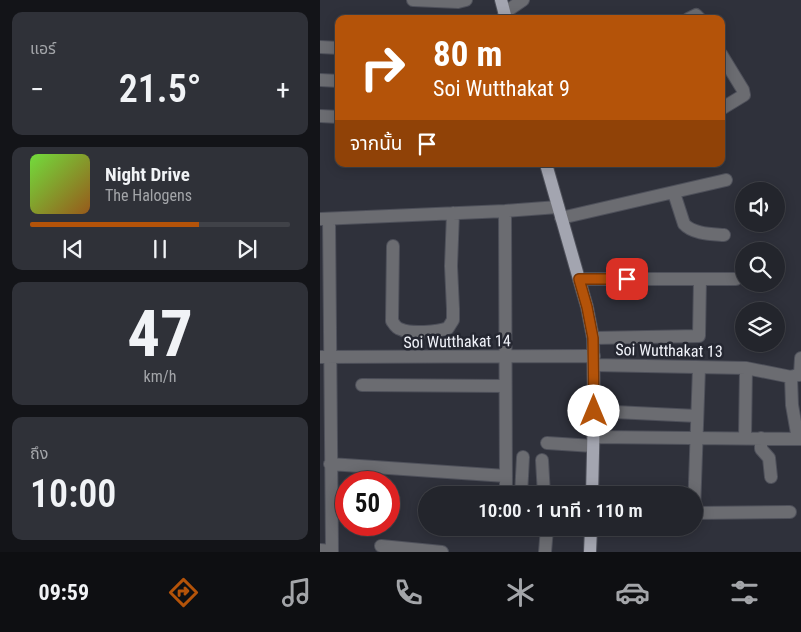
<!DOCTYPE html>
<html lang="th">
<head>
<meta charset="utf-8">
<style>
	:root { --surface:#23252c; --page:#2f3138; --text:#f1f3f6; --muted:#a3a5a9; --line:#404248; --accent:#b45309 }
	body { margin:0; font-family:"Roboto Condensed","Noto Sans Thai",sans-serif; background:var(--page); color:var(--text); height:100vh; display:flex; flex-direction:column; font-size:19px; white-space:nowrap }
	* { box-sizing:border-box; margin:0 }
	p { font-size:16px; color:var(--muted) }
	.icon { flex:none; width:28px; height:28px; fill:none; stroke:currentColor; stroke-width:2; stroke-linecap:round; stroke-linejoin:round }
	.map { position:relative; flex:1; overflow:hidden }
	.drawer { display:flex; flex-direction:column; gap:12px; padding:12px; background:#131418; width:320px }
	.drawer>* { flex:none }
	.top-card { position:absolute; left:15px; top:15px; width:390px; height:152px; border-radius:10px; box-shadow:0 2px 12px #0003,0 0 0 1px var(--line); background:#b45309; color:#fff; overflow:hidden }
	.buttons { position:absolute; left:415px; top:182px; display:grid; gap:10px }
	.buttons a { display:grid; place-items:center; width:50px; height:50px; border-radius:50%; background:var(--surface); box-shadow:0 2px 12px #0003,0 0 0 1px var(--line); font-size:25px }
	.speed { position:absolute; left:15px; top:471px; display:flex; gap:10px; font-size:25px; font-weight:700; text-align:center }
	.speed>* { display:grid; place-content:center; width:65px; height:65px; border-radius:50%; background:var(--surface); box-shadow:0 2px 12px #0003,0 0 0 1px var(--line); line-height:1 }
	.speed .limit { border:8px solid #d22; background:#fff; color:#111 }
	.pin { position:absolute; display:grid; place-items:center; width:42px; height:42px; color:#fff; margin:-21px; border-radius:10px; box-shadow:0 2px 8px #0006 }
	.me { position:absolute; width:55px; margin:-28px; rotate:0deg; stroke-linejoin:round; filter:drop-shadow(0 0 4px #0008) }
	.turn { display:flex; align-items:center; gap:18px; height:105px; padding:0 15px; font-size:22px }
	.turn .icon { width:65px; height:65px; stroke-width:2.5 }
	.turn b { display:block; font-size:35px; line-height:42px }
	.then { display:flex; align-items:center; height:48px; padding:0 15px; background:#0003; gap:10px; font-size:19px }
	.big { font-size:38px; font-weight:600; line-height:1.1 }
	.drawer .widget { flex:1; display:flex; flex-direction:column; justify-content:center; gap:8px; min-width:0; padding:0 18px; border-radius:10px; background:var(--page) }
	.drawer .dial { align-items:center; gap:0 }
	.dial b { font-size:65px; line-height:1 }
	.song { display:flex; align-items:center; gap:15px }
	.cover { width:60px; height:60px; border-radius:8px; background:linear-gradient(135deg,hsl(100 70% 55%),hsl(30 70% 35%)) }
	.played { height:5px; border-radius:2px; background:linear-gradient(90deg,var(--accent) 65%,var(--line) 65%) }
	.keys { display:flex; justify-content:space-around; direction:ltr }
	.heat { display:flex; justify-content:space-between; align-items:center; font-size:28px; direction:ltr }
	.trip { position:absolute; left:98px; top:486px; width:285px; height:50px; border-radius:25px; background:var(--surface); box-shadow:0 2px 12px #0003,0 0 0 1px var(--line); font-weight:600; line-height:50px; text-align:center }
	.menu { display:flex; height:80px; justify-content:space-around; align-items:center; background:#0e0f12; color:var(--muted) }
	.menu .icon { width:35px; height:35px }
	.menu .on { color:var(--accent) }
	.menu b { font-size:22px; color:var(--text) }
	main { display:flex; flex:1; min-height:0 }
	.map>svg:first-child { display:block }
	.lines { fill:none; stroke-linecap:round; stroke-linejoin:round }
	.minor-casing { stroke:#4e505a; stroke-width:14 }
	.major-casing { stroke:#4e505a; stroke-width:14 }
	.minor { stroke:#6b6c71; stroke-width:12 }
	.major { stroke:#a3a5b0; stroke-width:12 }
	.route-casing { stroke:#753606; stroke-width:12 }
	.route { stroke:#b45309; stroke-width:9 }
	.labels { text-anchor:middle; stroke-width:5; stroke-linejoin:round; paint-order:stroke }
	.street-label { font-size:16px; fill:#f1f3fa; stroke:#252731 }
</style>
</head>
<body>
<main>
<section class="drawer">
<div class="widget"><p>แอร์</p>
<div class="heat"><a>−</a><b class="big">21.5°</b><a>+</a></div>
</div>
<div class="widget">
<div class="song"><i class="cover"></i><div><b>Night Drive</b><p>The Halogens</p></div></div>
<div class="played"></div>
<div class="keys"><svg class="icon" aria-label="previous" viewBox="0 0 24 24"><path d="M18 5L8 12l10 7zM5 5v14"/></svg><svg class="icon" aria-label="pause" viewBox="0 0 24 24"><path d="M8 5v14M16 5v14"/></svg><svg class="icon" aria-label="next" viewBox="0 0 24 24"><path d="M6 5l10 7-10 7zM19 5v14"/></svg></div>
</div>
<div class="widget dial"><b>47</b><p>km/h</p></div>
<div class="widget"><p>ถึง</p><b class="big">10:00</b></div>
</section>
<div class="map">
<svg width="481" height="552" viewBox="0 0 481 552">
	<rect width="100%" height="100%" fill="#2f313b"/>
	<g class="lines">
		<g class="minor-casing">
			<path id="minor" d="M93 0 138 2 146 0
				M184 13 203 0
				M368 19 376 15 380 19
				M0 47 19 48
				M401 54 423 90 424 95 401 109
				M0 80 19 81
				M0 116 19 117
				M354 193 364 224C373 234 391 234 404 235
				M185 211 186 495
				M241 218 406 180
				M0 219 185 211 238 207
				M73 246 72 321C74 324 76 328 80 329 90 334 118 332 128 328L133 320V309L131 266 133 213
				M259 279H416
				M273 338 379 336 380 279
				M0 357 274 356
				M274 365 426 368 471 377 481 374
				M480 375 481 358
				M471 377 472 405 478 439
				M42 385 185 386
				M274 411 377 416
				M273 437 481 439
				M425 438 426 368
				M441 438V449L449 458 451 477
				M227 443 273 446
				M222 460 224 495
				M10 464 186 476
				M201 495 203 457
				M374 511 379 368
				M374 513 470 512
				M61 546 122 552
				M0 550 12 551C10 440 11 330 9 219
				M225 552 227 528"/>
		</g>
		<g class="major-casing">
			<path id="major" d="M181 0 186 19
				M226 164 267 307 273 338 274 411 272 495
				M270 552 271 528"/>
		</g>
		<use href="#minor" class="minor"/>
		<use href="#major" class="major"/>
	</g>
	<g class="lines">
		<g class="route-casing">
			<path id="route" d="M274 411 273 338 267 307 259 279H307"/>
		</g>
		<use href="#route" class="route"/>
	</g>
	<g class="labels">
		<g class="street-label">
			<text transform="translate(137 341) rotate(-1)" y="6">Soi Wutthakat 14</text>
			<text transform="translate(349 350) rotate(1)" y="6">Soi Wutthakat 13</text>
		</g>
	</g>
</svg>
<div class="buttons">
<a><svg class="icon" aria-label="sound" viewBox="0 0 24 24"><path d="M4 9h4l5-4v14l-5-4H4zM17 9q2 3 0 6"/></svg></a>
<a><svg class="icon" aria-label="search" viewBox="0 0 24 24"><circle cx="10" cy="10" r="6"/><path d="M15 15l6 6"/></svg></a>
<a><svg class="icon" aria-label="layers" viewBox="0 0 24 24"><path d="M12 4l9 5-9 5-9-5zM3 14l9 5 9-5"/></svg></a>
</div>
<div class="speed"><div class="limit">50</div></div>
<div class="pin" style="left:307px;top:279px;background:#d93025"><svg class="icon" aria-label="arrive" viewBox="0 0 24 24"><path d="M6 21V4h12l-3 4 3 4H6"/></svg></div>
<svg class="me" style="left:274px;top:411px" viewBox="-20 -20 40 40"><circle r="19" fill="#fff"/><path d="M0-13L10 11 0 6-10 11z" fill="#b45309"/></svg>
<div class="trip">10:00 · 1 นาที · 110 m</div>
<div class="top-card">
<div class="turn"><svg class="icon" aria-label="right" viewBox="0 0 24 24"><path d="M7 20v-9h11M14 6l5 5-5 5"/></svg><div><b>80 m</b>Soi Wutthakat 9</div></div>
<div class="then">จากนั้น<svg class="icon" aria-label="arrive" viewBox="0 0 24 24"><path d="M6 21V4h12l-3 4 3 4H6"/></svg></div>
</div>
</div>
</main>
<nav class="menu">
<b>09:59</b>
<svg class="icon on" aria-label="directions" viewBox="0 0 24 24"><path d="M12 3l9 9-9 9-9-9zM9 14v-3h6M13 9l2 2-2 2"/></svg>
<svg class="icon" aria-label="music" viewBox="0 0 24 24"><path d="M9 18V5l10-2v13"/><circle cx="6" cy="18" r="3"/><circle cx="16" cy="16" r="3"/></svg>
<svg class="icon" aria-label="phone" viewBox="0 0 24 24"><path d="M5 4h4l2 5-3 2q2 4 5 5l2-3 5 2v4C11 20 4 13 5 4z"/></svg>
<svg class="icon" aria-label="climate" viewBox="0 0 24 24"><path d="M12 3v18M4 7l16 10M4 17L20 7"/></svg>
<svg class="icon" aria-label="car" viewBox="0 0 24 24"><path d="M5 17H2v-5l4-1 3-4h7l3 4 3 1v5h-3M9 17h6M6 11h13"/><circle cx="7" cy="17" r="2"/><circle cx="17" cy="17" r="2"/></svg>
<svg class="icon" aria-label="filters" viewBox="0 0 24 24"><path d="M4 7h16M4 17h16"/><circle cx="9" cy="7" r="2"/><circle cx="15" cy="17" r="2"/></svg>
</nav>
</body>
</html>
